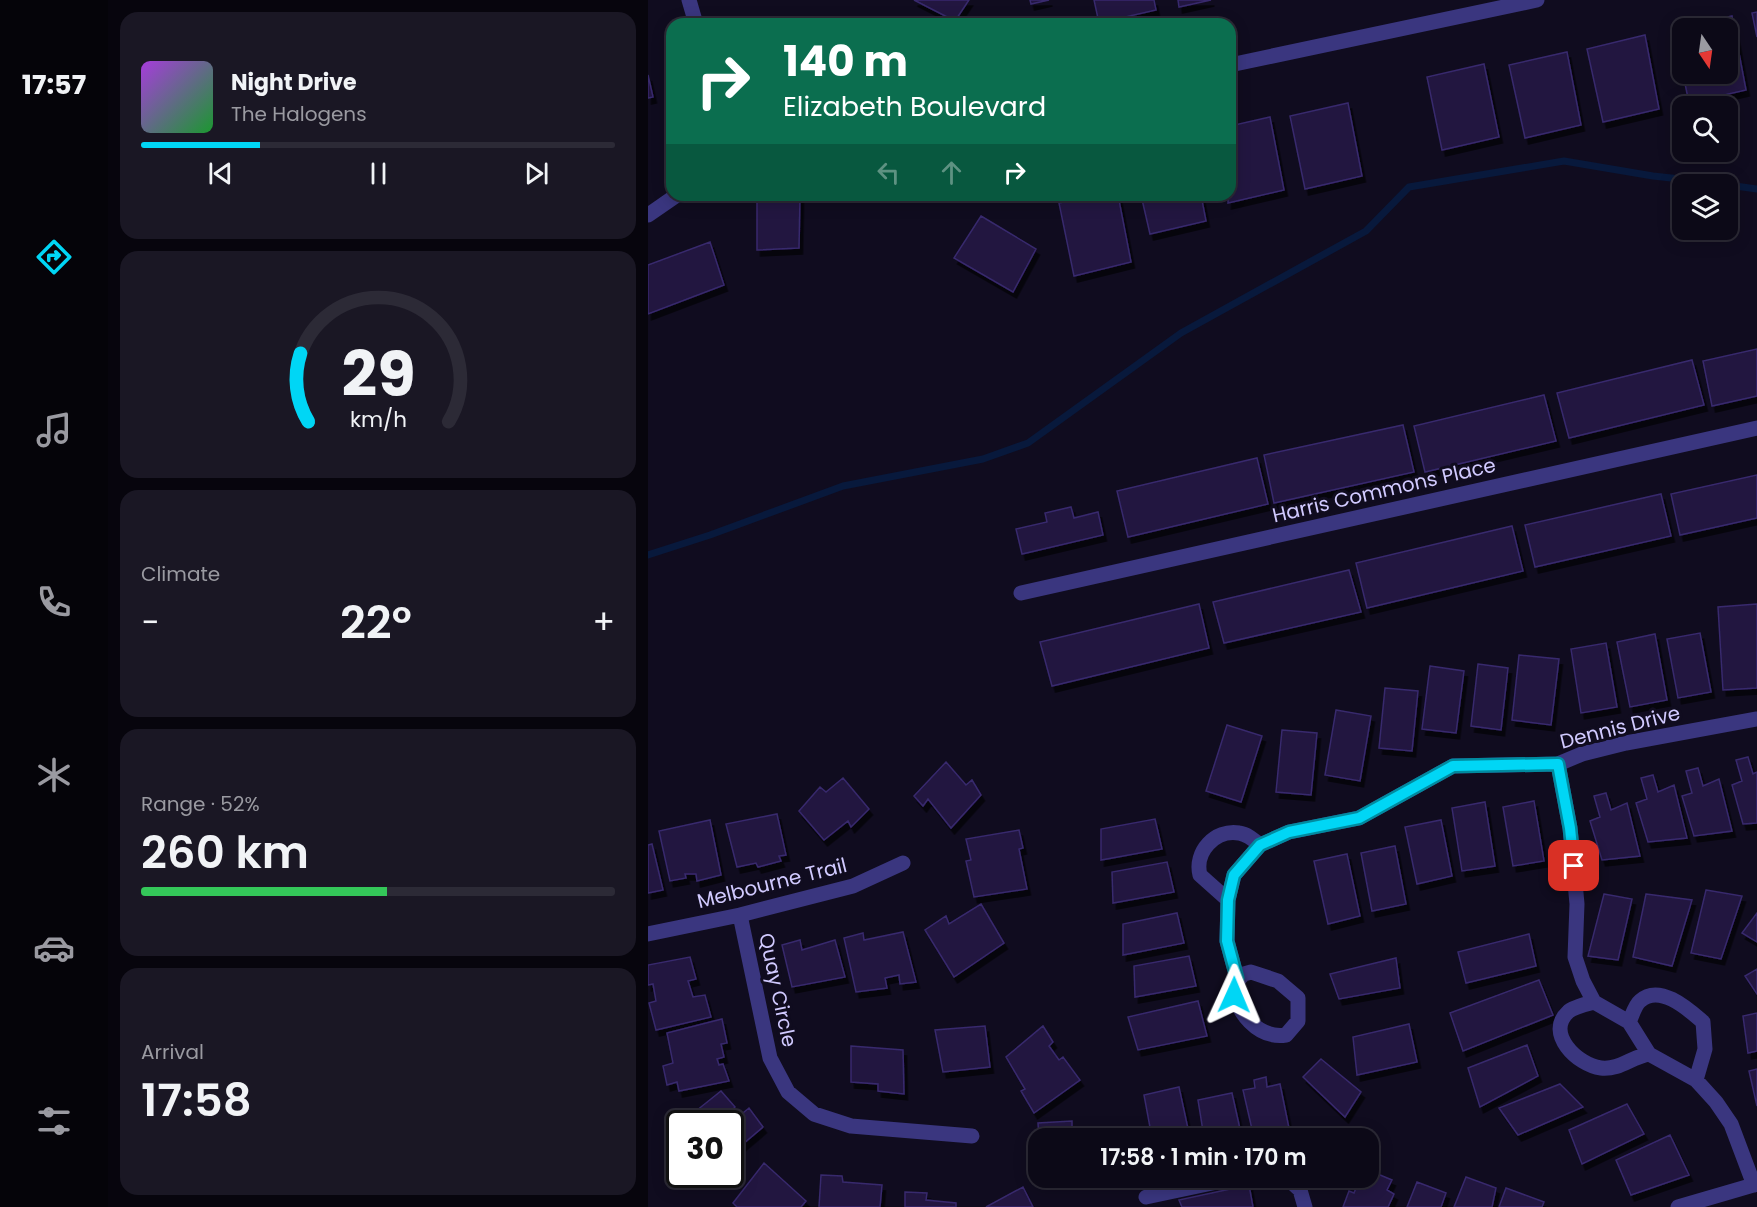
<!DOCTYPE html>
<html lang="en">
<head>
<meta charset="utf-8">
<style>
	:root { --surface:#0c0917; --page:#1a1724; --text:#f1f3f6; --muted:#9a9aa1; --line:#2c2a36; --accent:#00d6f5 }
	body { margin:0; font-family:Poppins,sans-serif; background:var(--page); color:var(--text); height:100vh; display:flex; flex-direction:column; font-size:22px; white-space:nowrap }
	* { box-sizing:border-box; margin:0 }
	p { font-size:20px; color:var(--muted) }
	.icon { flex:none; width:33px; height:33px; fill:none; stroke:currentColor; stroke-width:2; stroke-linecap:round; stroke-linejoin:round }
	.map { position:relative; flex:1; overflow:hidden }
	.panel { display:flex; flex-direction:column; gap:12px; padding:12px; background:#07050d; width:540px }
	.panel>* { flex:none }
	.top-card { position:absolute; left:18px; top:18px; width:570px; height:183px; border-radius:18px; box-shadow:0 3px 15px #0003,0 0 0 2px var(--line); background:#0b6e4f; color:#fff; overflow:hidden }
	.needle { width:39px; rotate:167deg }
	.fabs { position:absolute; left:1024px; top:18px; display:grid; gap:12px }
	.fabs a { display:grid; place-items:center; width:66px; height:66px; border-radius:12px; background:var(--surface); box-shadow:0 3px 15px #0003,0 0 0 2px var(--line); font-size:30px }
	.speed { position:absolute; left:18px; top:1110px; display:flex; gap:12px; font-size:30px; font-weight:700; text-align:center }
	.speed>* { display:grid; place-content:center; width:78px; height:78px; border-radius:50%; background:var(--surface); box-shadow:0 3px 15px #0003,0 0 0 2px var(--line); line-height:1 }
	.speed .limit { border:3px solid #111; border-radius:9px; background:#fff; color:#111 }
	.pin { position:absolute; display:grid; place-items:center; width:51px; height:51px; color:#fff; margin:-26px; border-radius:12px; box-shadow:0 3px 9px #0006 }
	.me { position:absolute; width:66px; margin:-33px; rotate:1deg; stroke-linejoin:round; filter:drop-shadow(0 0 4px #0008) }
	.turn { display:flex; align-items:center; gap:21px; height:126px; padding:0 18px; font-size:27px }
	.turn .icon { width:78px; height:78px; stroke-width:2.5 }
	.turn b { display:block; font-size:42px; line-height:51px }
	.lanes { display:flex; align-items:center; height:57px; padding:0 18px; background:#0003; justify-content:center; gap:30px; direction:ltr }
	.lanes .off { opacity:.35 }
	.big { font-size:45px; font-weight:600; line-height:1.1 }
	.panel .widget { flex:1; display:flex; flex-direction:column; justify-content:center; gap:9px; min-width:0; padding:0 21px; border-radius:18px; background:var(--page) }
	.panel .dial { align-items:center; gap:0 }
	.dial svg { height:156px; overflow:visible; fill:none; stroke:var(--line); stroke-width:7; stroke-linecap:round; text-anchor:middle }
	.dial text { fill:var(--text); stroke:none }
	.song { display:flex; align-items:center; gap:18px }
	.cover { width:72px; height:72px; border-radius:9px; background:linear-gradient(135deg,hsl(280 70% 55%),hsl(130 70% 35%)) }
	.played { height:6px; border-radius:3px; background:linear-gradient(90deg,var(--accent) 25%,var(--line) 25%) }
	.keys { display:flex; justify-content:space-around; direction:ltr }
	.heat { display:flex; justify-content:space-between; align-items:center; font-size:33px; direction:ltr }
	.charge { height:9px; border-radius:4px; background:linear-gradient(90deg,#34c759 52%,var(--line) 0) }
	.trip { position:absolute; left:380px; top:1128px; width:351px; height:60px; border-radius:18px; background:var(--surface); box-shadow:0 3px 15px #0003,0 0 0 2px var(--line); font-weight:600; line-height:60px; text-align:center }
	main { display:flex; flex:1; min-height:0 }
	.tabs { display:flex; flex-direction:column; width:108px; justify-content:space-around; align-items:center; background:#050409; color:var(--muted) }
	.tabs .icon { width:42px; height:42px }
	.tabs .on { color:var(--accent) }
	.tabs b { font-size:27px; color:var(--text) }
	.map>svg:first-child { display:block }
	.lines { fill:none; stroke-linecap:round; stroke-linejoin:round }
	.stream { stroke:#08193c; stroke-width:7 }
	.building { fill:#211740; stroke:#38296d; stroke-width:1.5; filter:url(#shadow) }
	.street { stroke:#3a367f; stroke-width:15 }
	.route-casing { stroke:#008b9f; stroke-width:15 }
	.route { stroke:#00d6f5; stroke-width:10 }
	.labels { text-anchor:middle; stroke-width:6; stroke-linejoin:round; paint-order:stroke }
	.street-label { font-size:20px; fill:#d1caff; stroke:#100c1f }
</style>
</head>
<body>
<main>
<nav class="tabs">
<b>17:57</b>
<svg class="icon on" aria-label="directions" viewBox="0 0 24 24"><path d="M12 3l9 9-9 9-9-9zM9 14v-3h6M13 9l2 2-2 2"/></svg>
<svg class="icon" aria-label="music" viewBox="0 0 24 24"><path d="M9 18V5l10-2v13"/><circle cx="6" cy="18" r="3"/><circle cx="16" cy="16" r="3"/></svg>
<svg class="icon" aria-label="phone" viewBox="0 0 24 24"><path d="M5 4h4l2 5-3 2q2 4 5 5l2-3 5 2v4C11 20 4 13 5 4z"/></svg>
<svg class="icon" aria-label="climate" viewBox="0 0 24 24"><path d="M12 3v18M4 7l16 10M4 17L20 7"/></svg>
<svg class="icon" aria-label="car" viewBox="0 0 24 24"><path d="M5 17H2v-5l4-1 3-4h7l3 4 3 1v5h-3M9 17h6M6 11h13"/><circle cx="7" cy="17" r="2"/><circle cx="17" cy="17" r="2"/></svg>
<svg class="icon" aria-label="filters" viewBox="0 0 24 24"><path d="M4 7h16M4 17h16"/><circle cx="9" cy="7" r="2"/><circle cx="15" cy="17" r="2"/></svg>
</nav>
<section class="panel">
<div class="widget">
<div class="song"><i class="cover"></i><div><b>Night Drive</b><p>The Halogens</p></div></div>
<div class="played"></div>
<div class="keys"><svg class="icon" aria-label="previous" viewBox="0 0 24 24"><path d="M18 5L8 12l10 7zM5 5v14"/></svg><svg class="icon" aria-label="pause" viewBox="0 0 24 24"><path d="M8 5v14M16 5v14"/></svg><svg class="icon" aria-label="next" viewBox="0 0 24 24"><path d="M6 5l10 7-10 7zM19 5v14"/></svg></div>
</div>
<div class="widget dial"><svg viewBox="0 0 100 80">
<path d="M14 69A42 42 0 1 1 86 69"/>
<path d="M14 69A42 42 0 0 1 10 34" stroke="#00d6f5"/>
<text x="50" y="56" font-size="32" font-weight="700">29</text>
<text x="50" y="72" font-size="11">km/h</text>
</svg></div>
<div class="widget"><p>Climate</p>
<div class="heat"><a>−</a><b class="big">22°</b><a>+</a></div>
</div>
<div class="widget"><p>Range · 52%</p><b class="big">260 km</b><div class="charge"></div></div>
<div class="widget"><p>Arrival</p><b class="big">17:58</b></div>
</section>
<div class="map">
<svg width="1109" height="1207" viewBox="0 0 1109 1207">
	<defs>
		<filter id="shadow"><feDropShadow dx="3.5" dy="6" stdDeviation="0" flood-color="#0009"/></filter>
	</defs>
	<rect width="100%" height="100%" fill="#100c1f"/>
	<g class="lines">
		<path class="stream" d="M1080 185 1109 189
			M0 555 62 535 195 486 335 459 380 443 533 333 718 231 761 187 916 161 1005 176 1078 184"/>
	</g>
	<path class="building" d="M266 0H321L307 21Z
		M382 0H401L383 4Z
		M446 0H506L508 10 451 23Z
		M530 0H563L531 7Z
		M1109 12V37L1104 13Z
		M1084 16 1098 90 1041 103 1035 74H1080V28H1035V73L1026 30Z
		M997 35 1011 109 955 122 939 49Z
		M919 52 933 125 877 138 861 65Z
		M836 64 851 137 794 150 779 77Z
		M0 75 5 97 0 98Z
		M700 103 714 176 657 189 642 116Z
		M622 117 636 190 580 203 582 126Z
		M109 195H152L151 248 109 250Z
		M444 195H470L483 262 426 276 411 203Z
		M493 195H553L558 221 502 234Z
		M333 216 388 249 365 292 306 258Z
		M62 242 76 285 0 314V265Z
		M1109 349V396L1064 406 1055 361Z
		M1044 360 1056 405 921 438 909 393Z
		M896 395 908 441 777 472 766 426Z
		M755 425 766 472 626 503 616 455Z
		M609 458 620 504 480 537 469 491Z
		M1109 475V518L1032 535 1023 494Z
		M1013 494 1023 536 887 567 877 525Z
		M423 507 426 518 450 512 455 535 374 554 368 529 399 522 397 513Z
		M864 526 875 571 719 608 708 563Z
		M701 570 713 612 576 643 565 602Z
		M551 604 561 648 404 686 392 642Z
		M1109 604V688L1075 690 1070 607Z
		M1052 633 1063 692 1030 698 1019 639Z
		M1007 634 1019 700 982 707 969 642Z
		M958 643 969 707 933 713 923 649Z
		M871 655 911 659 903 725 864 720Z
		M830 664 860 668 853 730 823 726Z
		M782 666 816 671 808 733 774 729Z
		M737 688 770 691 764 751 731 748Z
		M688 710 723 716 712 781 677 775Z
		M579 725 614 736 593 802 558 791Z
		M634 730 669 733 663 795 628 792Z
		M1100 757 1105 774 1109 772V823L1095 824 1084 785 1094 781 1088 760Z
		M298 762 318 785 324 780 333 795 303 828 280 799 275 806 266 796Z
		M1050 768 1055 786 1071 779 1084 831 1046 836 1034 796 1044 793 1038 771Z
		M1005 775 1010 792 1026 785 1039 838 1000 842 988 803 999 799 993 778Z
		M195 778 221 809 203 827 200 821 176 840 151 811 172 787 178 792Z
		M958 793 963 810 979 803 992 856 954 860 942 821 952 817 946 796Z
		M886 801 896 861 865 866 855 807Z
		M837 802 847 866 814 871 804 808Z
		M129 814 138 855 131 856 133 861 110 867 108 863 89 867 78 824Z
		M507 819 514 849 453 860V829Z
		M62 820 73 875 49 881 48 874H37L38 878 22 881 11 831Z
		M793 820 804 876 769 884 757 827Z
		M371 830 375 848 371 849 379 889 326 897 318 861 323 860 318 839Z
		M4 844 15 890 0 893V845Z
		M747 846 758 904 724 911 713 853Z
		M699 854 712 916 680 924 666 861Z
		M519 862 526 892 465 903 464 872Z
		M1058 890 1094 896 1073 959 1043 953Z
		M956 894 984 899 970 960 940 956Z
		M998 894 1044 900 1024 966 985 957Z
		M333 904 356 943 306 977 277 930 298 916 301 924Z
		M529 913 536 943 475 955V924Z
		M1109 913V942L1094 933Z
		M255 932 268 982 252 984 251 975 237 978 239 988 208 992 196 938 215 933 216 940Z
		M881 934 888 966 818 983 810 952Z
		M152 940 154 950 187 940 197 977 144 987 134 945Z
		M541 956 548 986 487 997 486 966Z
		M42 957 48 979 40 981 45 997 57 995 63 1017 8 1030 1 1003 8 1001 5 984 0 985V965Z
		M748 958 752 988 691 999 682 974Z
		M1109 969V994L1097 976Z
		M891 980 905 1015 815 1051 802 1013Z
		M550 1001 559 1036 490 1050 480 1017Z
		M1109 1013V1051L1100 1053 1095 1016Z
		M74 1019 79 1043 73 1044 76 1057 69 1059 71 1065 75 1064 81 1081 31 1091 29 1082 19 1085 15 1066 25 1063 19 1033Z
		M761 1024 769 1062 709 1075 705 1037Z
		M337 1026 342 1067 295 1072 287 1030Z
		M395 1026 405 1042 401 1046 411 1060 415 1057 432 1080 386 1113 373 1091 377 1089 358 1057Z
		M879 1045 890 1076 832 1107 820 1068Z
		M203 1046 255 1050 256 1094 230 1091V1084L203 1082Z
		M673 1059 713 1092 697 1117 655 1077Z
		M1109 1069V1106L1101 1071Z
		M618 1077 619 1087 632 1084 643 1138H624V1135L621 1138H606L595 1090 607 1088 606 1080Z
		M912 1084 935 1107 870 1135 851 1108Z
		M531 1087 542 1138H504L496 1095Z
		M73 1091 87 1107 79 1115 84 1122 101 1108 115 1127 82 1155V1124L33 1123Z
		M584 1093 594 1138H567L565 1129 555 1131 550 1100Z
		M979 1104 996 1134 934 1164 921 1130Z
		M424 1121V1138H391L390 1123Z
		M1022 1135 1041 1175 983 1195 968 1160Z
		M388 1155 390 1178H430V1181L388 1180Z
		M116 1163 158 1201 153 1207H89L85 1203Z
		M720 1170 744 1180 739 1190 746 1194 740 1207H695L701 1191 706 1193 712 1178H720Z
		M173 1175 194 1176 195 1182 234 1185 232 1207H171Z
		M818 1177 848 1188 844 1207H806Z
		M769 1182 798 1193 793 1207H759Z
		M601 1185 605 1207H534L531 1200Z
		M375 1187 385 1207H338Z
		M858 1188 896 1202 894 1207H851Z
		M257 1192 279 1193 278 1200 308 1203V1207H257Z"/>
	<g class="lines">
		<path class="street" d="M41 0 48 24
			M582 65 889 0
			M0 215 29 195
			M373 593 1109 428
			M910 764 922 828 929 904 927 957 935 981 946 1002 981 1022 1001 1054 1048 1080 1068 1102 1083 1124 1106 1185
			M580 900 552 875C546 852 567 829 591 833 599 834 606 840 612 845
			M92 915 122 1058 140 1092 166 1114 203 1126 324 1136
			M0 934 92 915 205 886 255 863
			M603 972 630 981 650 998V1021L638 1035C610 1039 587 1012 585 985L596 974Z
			M589 978 579 941 580 900 586 875 612 845 641 832 711 818 805 766 910 764 934 754 978 743 1109 719
			M946 1002C938 1004 925 1007 920 1012 897 1033 929 1065 953 1068 972 1070 983 1057 1001 1054
			M981 1022C984 1016 987 1005 992 1001 1012 983 1041 1010 1055 1022L1057 1049 1048 1080
			M639 1178 652 1190 657 1207
			M498 1197 588 1178
			M1030 1207 1109 1184"/>
	</g>
	<g class="lines">
		<g class="route-casing">
			<path id="route" d="M586 995 585 985 589 978 579 941 580 900 586 875 612 845 641 832 711 818 805 766 910 764 922 828 926 866"/>
		</g>
		<use href="#route" class="route"/>
	</g>
	<g class="labels">
		<g class="street-label">
			<text transform="translate(736 490) rotate(-13)" y="7">Harris Commons Place</text>
			<text transform="translate(972 727) rotate(-14)" y="7">Dennis Drive</text>
			<text transform="translate(124 883) rotate(-14)" y="7">Melbourne Trail</text>
			<text transform="translate(130 990) rotate(78)" y="7">Quay Circle</text>
		</g>
	</g>
</svg>
<div class="fabs">
<a><svg class="needle" viewBox="-14 -14 28 28"><path d="M0-13l5 13h-10z" fill="#e53935"/><path d="M0 13l5-13h-10z" fill="#9a9aa1"/></svg></a>
<a><svg class="icon" aria-label="search" viewBox="0 0 24 24"><circle cx="10" cy="10" r="6"/><path d="M15 15l6 6"/></svg></a>
<a><svg class="icon" aria-label="layers" viewBox="0 0 24 24"><path d="M12 4l9 5-9 5-9-5zM3 14l9 5 9-5"/></svg></a>
</div>
<div class="speed"><div class="limit">30</div></div>
<div class="pin" style="left:926px;top:866px;background:#d93025"><svg class="icon" aria-label="arrive" viewBox="0 0 24 24"><path d="M6 21V4h12l-3 4 3 4H6"/></svg></div>
<svg class="me" style="left:586px;top:995px" viewBox="-20 -20 40 40"><path d="M0-17L14 15 0 8-14 15z" fill="#00d6f5" stroke="#fff" stroke-width="4"/></svg>
<div class="trip">17:58 · 1 min · 170 m</div>
<div class="top-card">
<div class="turn"><svg class="icon" aria-label="right" viewBox="0 0 24 24"><path d="M7 20v-9h11M14 6l5 5-5 5"/></svg><div><b>140 m</b>Elizabeth Boulevard</div></div>
<div class="lanes"><svg class="icon off" aria-label="left" viewBox="0 0 24 24"><path d="M17 20v-9H6M10 6l-5 5 5 5"/></svg><svg class="icon off" aria-label="ahead" viewBox="0 0 24 24"><path d="M12 20V5M6 11l6-6 6 6"/></svg><svg class="icon" aria-label="right" viewBox="0 0 24 24"><path d="M7 20v-9h11M14 6l5 5-5 5"/></svg></div>
</div>
</div>
</main>
</body>
</html>
